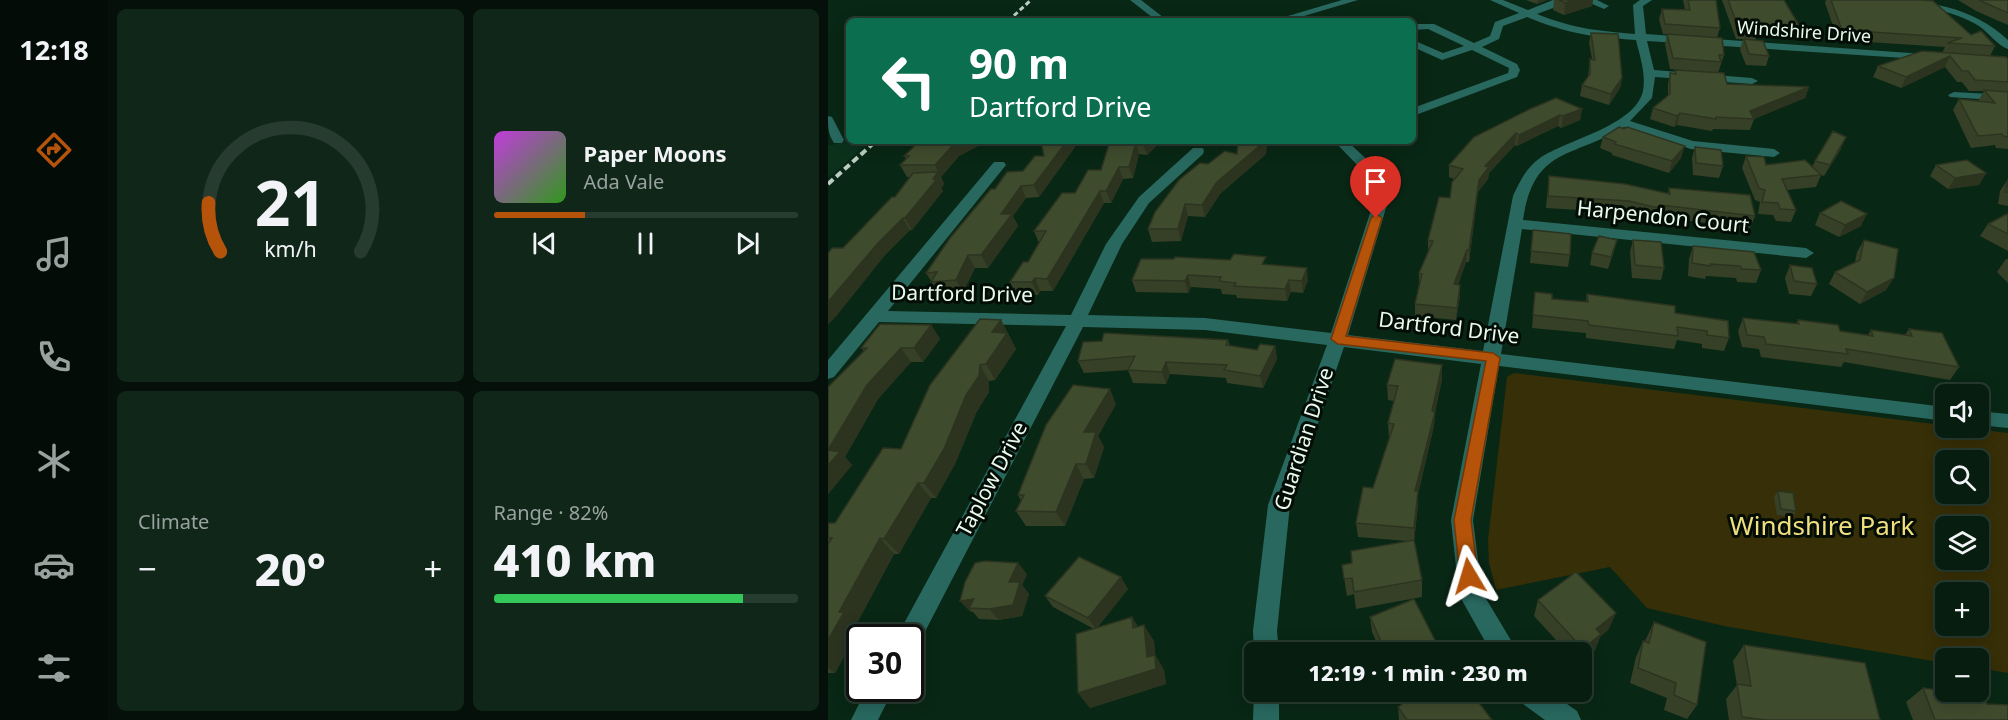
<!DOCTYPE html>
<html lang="en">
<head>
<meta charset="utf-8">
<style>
	:root { --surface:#071d10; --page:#102619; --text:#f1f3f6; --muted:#98a29f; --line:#283b30; --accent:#b45309 }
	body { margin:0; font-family:"Noto Sans",sans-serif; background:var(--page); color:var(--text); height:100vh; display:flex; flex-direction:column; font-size:22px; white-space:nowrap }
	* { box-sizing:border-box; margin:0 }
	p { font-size:20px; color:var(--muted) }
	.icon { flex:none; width:33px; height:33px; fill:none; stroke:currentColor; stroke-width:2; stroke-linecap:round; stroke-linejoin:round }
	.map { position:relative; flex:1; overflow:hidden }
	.drawer { display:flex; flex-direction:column; gap:9px; padding:9px; background:#041009; width:720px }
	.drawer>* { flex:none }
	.guide { position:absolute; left:18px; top:18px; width:570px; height:126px; border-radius:9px; box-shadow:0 3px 15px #0003,0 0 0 2px var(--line); background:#0b6e4f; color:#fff; overflow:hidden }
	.fabs { position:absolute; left:1107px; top:384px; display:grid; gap:12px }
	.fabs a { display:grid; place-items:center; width:54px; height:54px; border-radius:9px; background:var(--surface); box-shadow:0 3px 15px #0003,0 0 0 2px var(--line); font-size:30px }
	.speed { position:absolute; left:18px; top:624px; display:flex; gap:12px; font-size:30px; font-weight:700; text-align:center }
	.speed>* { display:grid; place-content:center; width:78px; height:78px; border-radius:50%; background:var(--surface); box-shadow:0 3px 15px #0003,0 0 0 2px var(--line); line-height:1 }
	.speed .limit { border:3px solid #111; border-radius:9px; background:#fff; color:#111 }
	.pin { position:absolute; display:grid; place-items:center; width:51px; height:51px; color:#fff; margin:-62px -26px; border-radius:50% 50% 50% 0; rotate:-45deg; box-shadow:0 0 6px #0007 }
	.pin .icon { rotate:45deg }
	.me { position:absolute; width:66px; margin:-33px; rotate:353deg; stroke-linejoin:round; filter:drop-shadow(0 0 4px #0008) }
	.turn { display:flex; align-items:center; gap:21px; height:126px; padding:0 24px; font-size:27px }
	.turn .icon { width:78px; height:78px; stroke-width:2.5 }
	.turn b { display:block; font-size:42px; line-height:51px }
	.big { font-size:45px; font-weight:800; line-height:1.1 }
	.drawer .widget { flex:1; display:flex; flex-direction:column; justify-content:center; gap:9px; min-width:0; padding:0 21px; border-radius:9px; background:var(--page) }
	.drawer .dial { align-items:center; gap:0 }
	.dial svg { height:156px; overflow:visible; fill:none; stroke:var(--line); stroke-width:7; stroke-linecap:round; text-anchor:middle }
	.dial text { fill:var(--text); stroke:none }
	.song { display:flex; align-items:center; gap:18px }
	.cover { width:72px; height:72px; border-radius:9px; background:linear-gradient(135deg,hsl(290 70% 55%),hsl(110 70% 35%)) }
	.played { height:6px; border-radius:3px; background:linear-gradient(90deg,var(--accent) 30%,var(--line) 30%) }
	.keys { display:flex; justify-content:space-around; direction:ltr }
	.heat { display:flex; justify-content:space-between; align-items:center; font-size:33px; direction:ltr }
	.charge { height:9px; border-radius:4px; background:linear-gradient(90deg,#34c759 82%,var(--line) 0) }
	.drawer .tiles { flex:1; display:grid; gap:9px; grid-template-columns:repeat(2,1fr) }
	.trip { position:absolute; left:416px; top:642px; width:348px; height:60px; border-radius:9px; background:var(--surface); box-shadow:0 3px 15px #0003,0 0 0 2px var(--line); font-weight:800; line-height:60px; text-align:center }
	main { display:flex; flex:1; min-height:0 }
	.tab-bar { display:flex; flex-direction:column; width:108px; justify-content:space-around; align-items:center; background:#030c06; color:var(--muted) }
	.tab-bar .icon { width:42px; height:42px }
	.tab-bar .active { color:var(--accent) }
	.tab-bar b { font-size:27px; color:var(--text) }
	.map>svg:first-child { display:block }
	.built { fill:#0b311b }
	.green { fill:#372f07; fill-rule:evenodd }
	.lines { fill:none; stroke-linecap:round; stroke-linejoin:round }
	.minor { fill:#28685f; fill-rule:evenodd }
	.rail-far1 { stroke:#bacec1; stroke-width:3; stroke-dasharray:5 3; stroke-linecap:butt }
	.rail { stroke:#bacec1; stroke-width:4; stroke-dasharray:7 4; stroke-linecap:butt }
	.wall { fill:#364027 }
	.shaded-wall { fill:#2c3420 }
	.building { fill:#3f4b2d; stroke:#2c3420; stroke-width:1.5 }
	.route { fill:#b45309; stroke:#753606; stroke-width:1.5 }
	.labels { text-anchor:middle; stroke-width:6; stroke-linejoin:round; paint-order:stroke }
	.far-street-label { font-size:18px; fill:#e9faee; stroke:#030d06 }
	.street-label { font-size:21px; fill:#e9faee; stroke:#030d06 }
	.near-park-label { font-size:26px; fill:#f0df7f; stroke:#030d06 }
</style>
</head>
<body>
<main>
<nav class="tab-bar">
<b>12:18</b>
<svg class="icon active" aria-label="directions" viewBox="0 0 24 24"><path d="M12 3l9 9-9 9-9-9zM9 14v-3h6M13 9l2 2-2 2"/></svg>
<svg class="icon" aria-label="music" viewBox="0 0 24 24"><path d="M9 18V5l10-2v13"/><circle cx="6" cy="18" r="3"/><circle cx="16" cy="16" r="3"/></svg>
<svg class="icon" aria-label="phone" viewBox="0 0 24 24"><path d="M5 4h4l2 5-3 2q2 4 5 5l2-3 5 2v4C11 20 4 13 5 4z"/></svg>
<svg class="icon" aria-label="climate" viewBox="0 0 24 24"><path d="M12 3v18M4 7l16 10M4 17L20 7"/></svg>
<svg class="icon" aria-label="car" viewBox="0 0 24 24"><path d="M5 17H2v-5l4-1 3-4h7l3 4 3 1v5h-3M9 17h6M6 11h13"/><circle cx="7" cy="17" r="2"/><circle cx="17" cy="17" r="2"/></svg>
<svg class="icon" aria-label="filters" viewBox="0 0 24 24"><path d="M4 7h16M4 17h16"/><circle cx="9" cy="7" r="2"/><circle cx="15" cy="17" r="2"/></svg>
</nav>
<section class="drawer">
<div class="tiles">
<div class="widget dial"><svg viewBox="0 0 100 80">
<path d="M14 69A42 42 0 1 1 86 69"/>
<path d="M14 69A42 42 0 0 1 8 44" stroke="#b45309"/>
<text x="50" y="56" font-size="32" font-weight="700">21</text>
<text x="50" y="72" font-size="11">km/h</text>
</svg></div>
<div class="widget">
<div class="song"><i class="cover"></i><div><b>Paper Moons</b><p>Ada Vale</p></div></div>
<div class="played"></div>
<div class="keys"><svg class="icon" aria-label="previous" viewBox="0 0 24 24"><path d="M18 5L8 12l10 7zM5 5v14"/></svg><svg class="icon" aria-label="pause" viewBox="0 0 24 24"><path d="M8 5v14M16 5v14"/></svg><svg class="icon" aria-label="next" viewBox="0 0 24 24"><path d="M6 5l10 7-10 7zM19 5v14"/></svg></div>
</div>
<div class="widget"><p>Climate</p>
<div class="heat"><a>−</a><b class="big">20°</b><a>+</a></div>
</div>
<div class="widget"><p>Range · 82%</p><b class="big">410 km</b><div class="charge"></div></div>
</div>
</section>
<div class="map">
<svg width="1180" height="720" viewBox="0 0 1180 720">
	<rect width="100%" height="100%" fill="#092715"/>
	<path class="built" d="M21 140 42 141 0 178V146Z"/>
	<path class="green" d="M686 373 1180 433V673L1151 668 1150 658H1118L1117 663 896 626 819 608 782 567 668 590 661 563 660 540 679 377ZM1118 460H1150V494H1118ZM1118 526H1150V560H1118ZM1118 592H1150V626H1118Z"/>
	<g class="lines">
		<path class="minor" d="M302 0H313L340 21H329Z
			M514 0H530L459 21H443Z
			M662 0H675L700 10 725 0H736L725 8 709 14C743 28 770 31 807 34L805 5 812 0H824L815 6 818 34 1110 55V59L1106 60 819 41 826 70 924 78 930 81 924 84 827 77 824 98 802 121 865 141 946 149 952 153 946 157 863 149 796 127C743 159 706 147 695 220L978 248 986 253 978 258 694 229 673 354 1118 407V421L671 366 645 520 654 592 690 652H663L631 595 623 520 653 364 516 347 462 505 449 631 451 652 426 653 425 631 440 505 499 345 377 330 255 327 89 647 82 649V638H68L238 326 51 322 6 377 0 379V360L166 162H176L178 165 60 311 243 315 278 244 311 197 365 148H375L376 151 375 154 321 203 294 244 260 315 377 318 503 333 547 198 535 171 506 141H519L546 166 561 198 520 335 655 351 685 196C692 181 698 168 712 158 738 140 807 126 815 91 818 73 812 57 808 40 765 37 740 34 699 17L675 26 671 39 654 47 689 64 692 70 689 77 585 116V108L680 73 681 68 644 50 614 60 585 47V40L615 53 636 46 600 29 585 30V24H606L646 43 662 36 667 22 691 13Z
			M755 0H769L781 6 776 9Z
			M1050 0C1098 0 1144 6 1180 40V49C1169 45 1161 33 1151 26 1122 8 1087 6 1055 3Z
			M1126 92 1180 95V101L1122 97 1120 95Z
			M0 116 4 117 16 140 14 143H6C0 134 0 127 0 116Z
			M1150 411 1180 414V428L1150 425Z
			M39 688H66L50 720H23Z
			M426 690V692H451V720H425Z
			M687 692H722L749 711 753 720H717L691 701Z"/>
		<path class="rail-far1" d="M180 21 203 0"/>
		<path class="rail" d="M0 184 48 141"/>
	</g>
	<path class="wall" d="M698 0H719L709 4Z
		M726 0H765L764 6 736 15 725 10Z
		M855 0H888L892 28 889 38 896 55 890 73 899 84 981 87 977 98 926 119 922 130 885 129 884 131 849 125 846 127 822 119 825 108 840 96V84L842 73 846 74 847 70 876 72 842 69 837 44 839 34 878 37 835 34 831 19 834 9 857 10Z
		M894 0H956L972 27 968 37 929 35 927 40 941 56 938 66 918 65 912 50 915 39H908Z
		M998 0H1094L1143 35 1167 46 1162 56 1180 59V149L1168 148 1167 145 1143 148 1125 110 1131 99 1150 101 1156 91H1141L1134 82H1129L1117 67 1073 88 1045 77 1050 66 1114 53 1117 47 1010 40 997 3Z
		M1130 0H1180V25L1148 11Z
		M763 33 794 78 792 88 781 105 752 96 754 85 760 76 762 59H764L761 43Z
		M754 109 752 120 733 128 730 126 689 146 687 145 661 173 660 179 650 192 641 262H638L630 285H632V297L628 320 587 316V304L591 283V273L600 253V240L622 198 626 179 621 177V165L646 137Z
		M796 129 853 158 841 173 784 155V153L772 148 775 137Z
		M213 141H246L247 147 211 197 198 198 185 216 190 226 160 268H147L135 292 111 294 98 273 167 189 195 171 216 156Z
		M282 141H333L319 155 311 154 305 178 295 179 283 203H276L225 291H212L210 295 188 294 182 282 200 262 211 243 206 231 247 193 273 170Z
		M410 141H439L438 154 392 194 377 217 360 216 353 241 324 242 320 229 380 164 409 154Z
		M150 146 131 156 113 177 116 184 113 188 115 191 84 230H82L57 255 9 315 0 324V253L15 248 67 197 82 177H79L72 165 78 159 76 156Z
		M867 147 895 166 891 178 865 175 864 158Z
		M1013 149 996 176 993 175 988 187 959 190 968 210 963 222 948 221 945 215 930 214 932 202 927 200 914 168 918 156 938 165 984 167 987 161Z
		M1108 165 1158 173 1151 185 1120 189 1102 176Z
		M721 176 840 194 841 188 927 216 922 228 828 217 827 220 799 213 718 208Z
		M1180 179V206L1170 204 1172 191Z
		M992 213 1033 226 1011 237 987 225Z
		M1180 215V251L1152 236 1160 224Z
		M705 230 742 255 740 267 702 263Z
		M789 240 780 269 762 265 764 253Z
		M805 240 836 268 833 280 804 278 802 252Z
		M1036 240 1058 290 1032 304 1001 284 1007 272 1027 262 1029 252Z
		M865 246 933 270 928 283 909 282 908 278 878 276 877 279 860 276 861 259Z
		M1178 259H1180V283L1169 272Z
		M439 264 480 280 475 293 463 292 459 301 409 298 408 295 394 294 393 289 363 287 360 293 308 292 304 280Z
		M962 265 989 284 983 296 961 294 957 278Z
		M707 292 724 299 758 302 759 294 847 313 901 338 896 351 874 348V344L849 340 846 349 758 338V333L704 328Z
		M915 318 968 324 970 320 1012 331 1040 335 1043 330 1077 335 1081 329 1131 367 1122 380 1016 362 1013 367 933 357 931 349 914 347 910 331Z
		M173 320 188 349 167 380 161 381V392L149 411 127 464 108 498H103L71 554H66L29 623 33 626 7 673H0V523H7L73 449Z
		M103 325 112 339 95 362H83L50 399 17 457 24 465 0 494V387L36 351 33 348Z
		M400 340 402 346 429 350 447 346 449 359 435 388 399 383 398 378 342 374 338 384 305 383 300 370 256 373 250 361Z
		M614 365V380L607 412 606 426 590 494V505L586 542 594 580V597L528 609 526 594 519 596 514 565 524 563 579 541 530 537 528 523 545 488 561 438 560 423 566 401 560 400 559 385Z
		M288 404 270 436 276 447 266 478 256 479 237 526H198L188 511 193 501 190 495Z
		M950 491 968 511 965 517 949 515 946 497Z
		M199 574 194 585 201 594 194 616 171 620 151 619 145 612H143L132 601Z
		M300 589 269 628 304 617 310 627 326 641 327 655 336 670 338 684 262 708 250 693 266 629 225 607 217 596Z
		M710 600 781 629 772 637 767 650 753 662V652H739L706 616Z
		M542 617 613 652H553L544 632Z
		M826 622 869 705 859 719 836 710 839 698 802 683 808 657 815 641H817Z
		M916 645 1052 720H901L898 699 909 685 905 661Z
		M1095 688 1159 704 1180 720H1085L1078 702Z
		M589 692H625L632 701 664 720H571L570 707 589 693Z"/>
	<path class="shaded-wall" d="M710 0H719L709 4Z
		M746 0H765L764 6 736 15 737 3Z
		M1122 56 1117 67 1073 88 1078 77Z
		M794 78 792 88 781 105 783 94Z
		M981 87 977 98 925 119 922 111Z
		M754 109 752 120 733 128 735 116Z
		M852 113 849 125 846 127 849 116Z
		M732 115 730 126 689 146 691 135Z
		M688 133 687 145 661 173 660 179 650 192 641 262V250L651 180 657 166Z
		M1018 137 1013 149 996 176 1002 165Z
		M132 141H147L150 146 131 156 113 177 116 184 113 188 115 191 84 230 77 218 110 172 107 165 125 145Z
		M239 141H246L247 147 211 197 206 185Z
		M318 141H333L319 155 315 144Z
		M436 141H439L438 154 392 194 377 217 374 205 389 182Z
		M308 143 311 154 305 178 301 167Z
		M857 146 853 158 841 173 844 161Z
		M291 167 295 179 283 203 278 191Z
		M1158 173 1151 185 1120 189 1127 178Z
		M193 186 198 198 185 216 190 226 160 268 153 255 173 214Z
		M272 191 276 203 225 291 219 279Z
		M357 204 360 216 353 241 350 229Z
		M1039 214 1033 226 1011 237 1017 225Z
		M75 218 82 230 57 255 9 315 0 324V302L50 243Z
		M789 240 786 252 780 269 783 257Z
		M639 250 638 262 626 297V284Z
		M140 255 147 268 135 292 128 280Z
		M479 268 480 280 475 293 474 281Z
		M360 275 363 287 360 293 357 281Z
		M207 278 212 291 210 295 204 282Z
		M1066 278 1058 290 1032 304 1039 292Z
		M461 280 463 292 459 301 457 289Z
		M632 285V297L628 320 629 308Z
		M173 320 188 349 167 380 158 364 164 332Z
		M103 325 112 339 95 362 86 348Z
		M447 346 449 359 435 388 432 376Z
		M73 348 83 362 50 399 17 457 24 465 0 494V450L39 385Z
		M338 362 342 374 338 384 334 372Z
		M152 365 161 381V392L149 411 127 464 108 498 96 483 138 395Z
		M614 365V380L605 417 607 412 606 426 590 494V505L586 542 587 491Z
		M282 389 288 404 270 436 276 447 266 478 258 464 256 432Z
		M248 464 256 479 237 526 228 512Z
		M90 483 103 498 71 554 56 539Z
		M52 538 66 554 29 623 33 626 7 673 0 668V640L11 612Z
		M190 563 199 574 194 585 201 594 194 616 171 620 161 609 181 582Z
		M293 577 300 589 268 629 260 618Z
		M146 599 141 608 145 612H143L132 601Z
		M788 613 781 629 772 637 767 650 753 662V655L755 649 768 629Z
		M304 617 314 634 305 628Z
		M316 625 326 641 328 669 327 655 336 670 338 684 262 708 250 693 319 657Z"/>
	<path class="building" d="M731 0H746L737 3Z
		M860 0H888L892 28 837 24 834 9 862 10Z
		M900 0H956L972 27 928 25 930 30 911 29Z
		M1003 0H1094L1105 1 1143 35 1153 31 1167 46 1119 43 1134 38 1014 30Z
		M1151 0H1180V13L1153 1Z
		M763 33 790 34 794 78 783 94 754 85 762 74V59L767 60Z
		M839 34 894 38 896 55H891L893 62 845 58Z
		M916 39 935 41 941 56 921 54Z
		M1094 51 1178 57 1180 59V82L1147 80 1140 71H1134L1122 56 1078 77 1050 66Z
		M847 70 896 73 899 84 981 87 922 111 926 119 888 117V119L852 113 849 116 825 108 842 94V73L848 74Z
		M1156 90 1180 92V137L1175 136 1174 134 1150 136 1131 99 1167 103Z
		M728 98 754 109 735 116 732 115 691 135 688 133 657 166 661 167 651 180 641 250H639L626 284 632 285 629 308 587 304 594 274 591 273 605 241 600 240 611 197 622 198 624 182 635 169 621 165 646 137 702 109Z
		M791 127 796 129 799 127 857 146 844 161 786 144 788 142 775 137Z
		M1005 131 1018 137 1002 165 987 161Z
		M92 141H132L125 145 107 165H72L81 156H76Z
		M213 141H239L206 185 193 186 173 214H184L153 255H140L128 280 103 282 109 272 98 273 122 238 163 189H167L179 172 195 171 207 156H216Z
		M282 141H318L315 144 308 143 301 167H291L278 191H272L219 279 207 278 204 282H182L195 262H200L218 231H206L234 193H247L260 170H273Z
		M410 141H436V142L389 182 374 205 357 204 350 229H320L327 212 351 180 372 163 380 164 397 151 409 154Z
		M867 147 893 150 895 166 868 163Z
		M918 156 936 157 938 165 977 160 993 175 954 179 968 210 952 209 950 203 934 202 937 190 931 188Z
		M1139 160 1158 173 1127 178 1108 165Z
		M110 172 105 179H109L77 218H75L50 243 0 302V253L4 248H15L64 197H67L85 173Z
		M721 176 797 184 842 194 841 188 922 195 927 216 832 205 830 208 801 201 720 196Z
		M1180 179V192H1177Z
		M1013 201 1039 214 1017 225 992 213Z
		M1179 214 1180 215V234L1160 224Z
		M705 230 743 234 742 255 703 251Z
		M771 236 789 240 783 257 764 253Z
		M805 240 833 242 836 268 807 265Z
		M1036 240 1070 249 1066 278 1039 292 1007 272 1032 260Z
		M865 246 926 252 933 270 914 269 912 266 882 264V266L864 263Z
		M406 254 438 257 434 264 479 268 474 281 461 280 457 289 406 286 408 283 391 281 393 277 360 275 357 281 304 280 313 259H346L347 257 402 260Z
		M962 265 984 268 989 284 966 281Z
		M707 292 724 294V299L760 302 759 294 847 306V313L900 321 901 338 879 335V331L849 327 850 336 761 325 760 321 705 315Z
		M915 318 971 324 970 320 1010 325 1012 331 1045 336 1043 330 1084 336 1081 329 1114 333 1131 367 1018 349 1020 354 938 344 936 337 919 335Z
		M152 319 173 320 164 332 179 333 158 364 152 365 151 376 138 395 116 449 96 483H90L56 539 52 538 11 612H16L0 640V544L4 538H0V523H7L55 448 73 449 102 385Z
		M52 324 103 325 86 348H73L39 385 0 450 12 452 0 465V387L39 348H33Z
		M276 333 400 340 398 345 429 350 432 344 447 346 432 376 396 370 399 365 338 362 334 372 300 370 307 356 250 361 255 342 274 341Z
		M567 359 614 365 604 411 607 412 587 491H590L586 528 528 523 535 487 545 488 566 424 560 423 570 386 559 385Z
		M245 385 282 389 256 432H268L258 464H248L228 512 188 511 196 495H190L218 425Z
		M950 491 965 493 968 511 953 509Z
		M586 540 594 580 526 592 524 578 516 579 514 565 524 563 523 551Z
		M251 557 293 577 260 618 217 596Z
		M157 561 190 563 181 582H192L185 605 161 609 141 608 146 599 132 601 137 582 147 563Z
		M748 572 788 613 768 629 773 634 755 649 710 600Z
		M586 599 613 652H558L542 617Z
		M304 617 305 628 316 625 319 657 327 655 328 669 250 693 248 634Z
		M826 622 878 642 869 705 846 695 848 683 810 668 815 641 821 643Z
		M916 645 1037 663 1052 720H938L914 717 909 684 923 686Z
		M1095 688 1118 691V692L1155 694 1159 704 1180 705V720H1107Z
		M591 692H625L632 701 643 692 664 720H579L570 707Z"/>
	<path class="route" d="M548 214 554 218 518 336 665 353 672 358 643 520 650 576 647 582 641 585 635 582 632 576 626 520 658 361 510 344 503 339 543 218Z"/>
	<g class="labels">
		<g class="far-street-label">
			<text transform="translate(976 32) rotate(4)" y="6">Windshire Drive</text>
		</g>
		<g class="street-label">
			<text transform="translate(835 217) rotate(6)" y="7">Harpendon Court</text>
			<text transform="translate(134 294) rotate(1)" y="7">Dartford Drive</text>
			<text transform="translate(621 328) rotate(7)" y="7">Dartford Drive</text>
			<text transform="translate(476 439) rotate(-72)" y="7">Guardian Drive</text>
			<text transform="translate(164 479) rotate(-62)" y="7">Taplow Drive</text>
		</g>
		<g class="near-park-label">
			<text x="994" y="535">Windshire Park</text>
		</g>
	</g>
</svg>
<div class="fabs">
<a><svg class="icon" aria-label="sound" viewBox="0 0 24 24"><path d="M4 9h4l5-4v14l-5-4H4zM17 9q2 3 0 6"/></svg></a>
<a><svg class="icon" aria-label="search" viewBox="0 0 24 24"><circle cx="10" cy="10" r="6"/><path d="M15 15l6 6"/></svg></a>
<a><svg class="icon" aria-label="layers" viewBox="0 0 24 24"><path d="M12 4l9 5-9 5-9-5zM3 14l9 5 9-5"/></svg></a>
<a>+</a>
<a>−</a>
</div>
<div class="speed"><div class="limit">30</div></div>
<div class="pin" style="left:548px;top:218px;background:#d93025"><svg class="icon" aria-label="arrive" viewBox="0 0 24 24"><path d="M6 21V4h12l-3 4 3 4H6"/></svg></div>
<svg class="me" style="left:641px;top:576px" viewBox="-20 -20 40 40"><path d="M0-17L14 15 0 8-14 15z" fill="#b45309" stroke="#fff" stroke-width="4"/></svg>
<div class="trip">12:19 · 1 min · 230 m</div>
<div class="guide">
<div class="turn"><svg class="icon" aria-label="left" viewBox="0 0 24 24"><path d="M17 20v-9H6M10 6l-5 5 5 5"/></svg><div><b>90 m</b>Dartford Drive</div></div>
</div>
</div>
</main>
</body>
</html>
